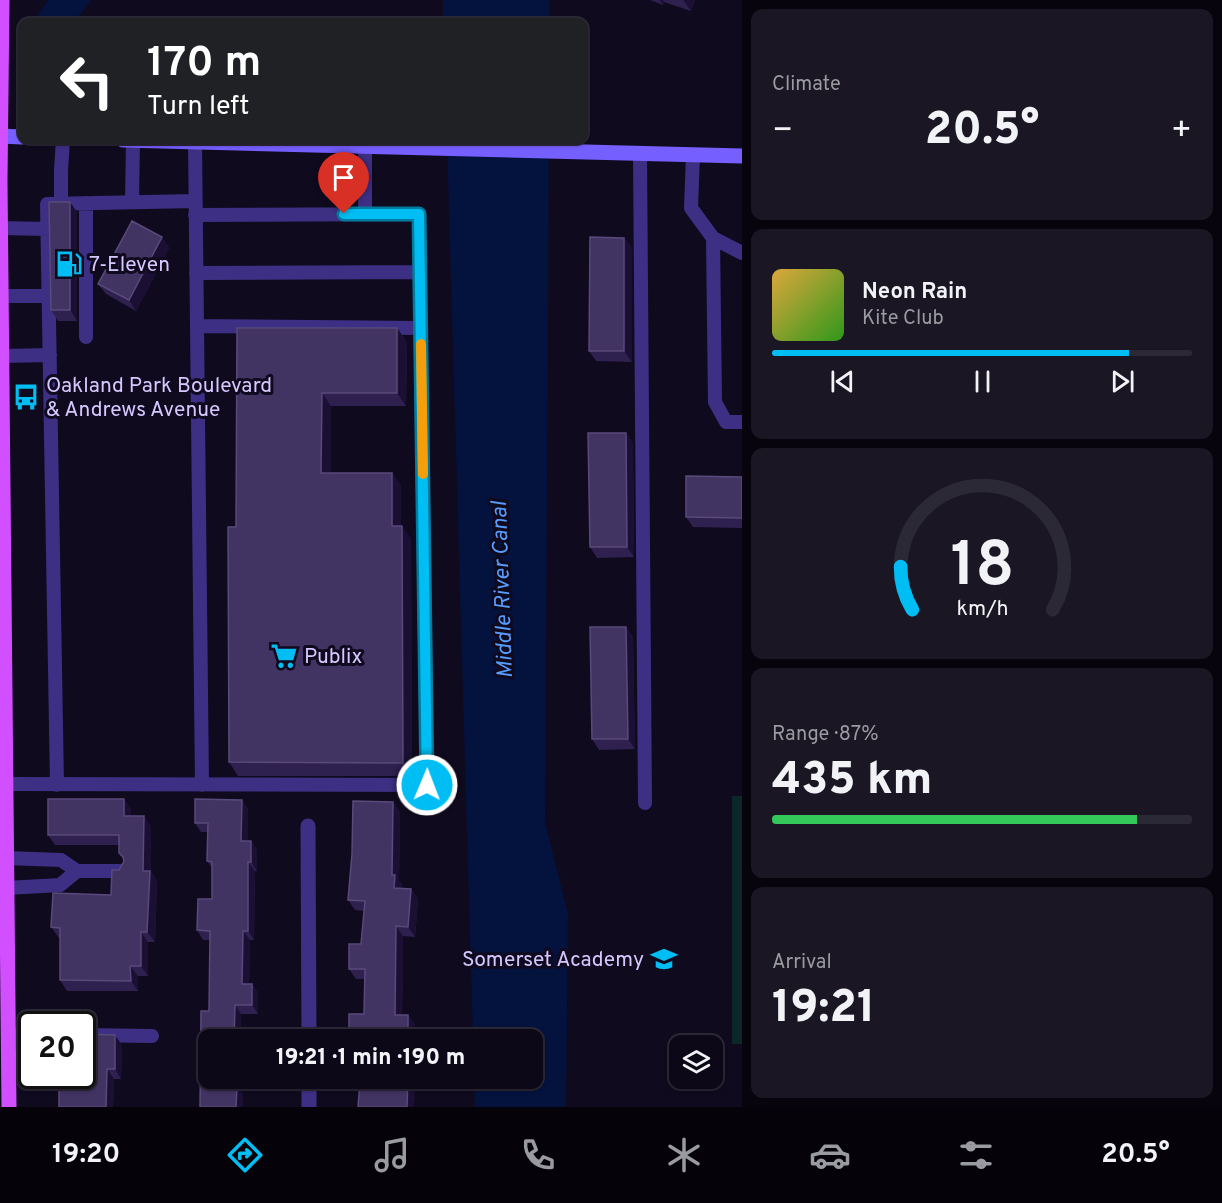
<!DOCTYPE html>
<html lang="en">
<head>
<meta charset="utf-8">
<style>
	:root { --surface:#0c0817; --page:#1a1624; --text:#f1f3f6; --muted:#9a9aa1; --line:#2c2936; --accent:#00bef3 }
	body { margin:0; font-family:Overpass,sans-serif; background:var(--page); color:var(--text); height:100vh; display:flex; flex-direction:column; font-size:22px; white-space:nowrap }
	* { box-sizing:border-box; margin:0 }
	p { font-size:20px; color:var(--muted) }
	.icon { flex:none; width:33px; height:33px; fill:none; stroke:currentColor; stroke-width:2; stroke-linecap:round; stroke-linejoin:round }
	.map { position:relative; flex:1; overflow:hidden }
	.side { display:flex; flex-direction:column; gap:9px; padding:9px; background:#07040d; width:480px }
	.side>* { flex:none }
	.hud { position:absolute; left:18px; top:18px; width:570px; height:126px; border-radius:12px; box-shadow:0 2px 4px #0004,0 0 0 2px var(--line); background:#202124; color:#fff; overflow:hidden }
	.fabs { position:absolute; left:669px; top:1035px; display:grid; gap:12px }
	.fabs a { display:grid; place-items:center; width:54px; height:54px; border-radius:12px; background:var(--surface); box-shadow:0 2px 4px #0004,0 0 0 2px var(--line); font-size:30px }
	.speed { position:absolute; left:18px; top:1011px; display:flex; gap:12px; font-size:30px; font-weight:700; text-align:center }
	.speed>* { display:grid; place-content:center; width:78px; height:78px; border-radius:50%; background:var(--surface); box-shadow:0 2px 4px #0004,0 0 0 2px var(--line); line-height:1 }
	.speed .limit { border:3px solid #111; border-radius:9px; background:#fff; color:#111 }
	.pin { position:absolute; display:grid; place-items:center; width:51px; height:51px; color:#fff; margin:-62px -26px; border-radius:50% 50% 50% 0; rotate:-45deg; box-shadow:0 0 6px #0007 }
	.pin .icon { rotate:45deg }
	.me { position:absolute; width:66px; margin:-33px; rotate:1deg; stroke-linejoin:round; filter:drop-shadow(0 0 4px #0008) }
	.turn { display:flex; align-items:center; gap:21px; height:126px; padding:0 30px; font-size:27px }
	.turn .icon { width:78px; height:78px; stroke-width:2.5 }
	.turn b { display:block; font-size:42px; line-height:51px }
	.big { font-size:45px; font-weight:800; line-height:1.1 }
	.side .card { flex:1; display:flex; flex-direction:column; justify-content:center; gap:9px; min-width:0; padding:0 21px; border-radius:12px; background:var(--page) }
	.side .dial { align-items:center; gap:0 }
	.dial svg { height:156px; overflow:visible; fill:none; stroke:var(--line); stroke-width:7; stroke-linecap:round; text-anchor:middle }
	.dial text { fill:var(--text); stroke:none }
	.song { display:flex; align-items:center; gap:18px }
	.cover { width:72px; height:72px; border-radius:9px; background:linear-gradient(135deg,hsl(40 70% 55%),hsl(110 70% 35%)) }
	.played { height:6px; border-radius:3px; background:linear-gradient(90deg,var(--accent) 85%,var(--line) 85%) }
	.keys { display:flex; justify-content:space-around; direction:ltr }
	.heat { display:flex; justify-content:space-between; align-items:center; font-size:33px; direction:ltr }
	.charge { height:9px; border-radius:4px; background:linear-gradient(90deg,#34c759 87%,var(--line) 0) }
	.trip { position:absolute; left:198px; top:1029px; width:345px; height:60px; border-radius:12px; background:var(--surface); box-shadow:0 2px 4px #0004,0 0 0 2px var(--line); font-weight:800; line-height:60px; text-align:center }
	.menu { display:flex; height:96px; justify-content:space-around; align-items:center; background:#050309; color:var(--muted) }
	.menu .icon { width:42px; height:42px }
	.menu .on { color:var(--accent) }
	.menu b { font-size:27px; color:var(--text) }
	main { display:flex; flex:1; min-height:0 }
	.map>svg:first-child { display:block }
	.green { fill:#0c272a }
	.water { fill:#04123e }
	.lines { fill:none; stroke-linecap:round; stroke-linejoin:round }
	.service { stroke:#3d3084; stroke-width:14 }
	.minor { stroke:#3d3084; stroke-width:15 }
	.secondary { stroke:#765fff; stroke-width:15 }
	.primary { stroke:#d24fff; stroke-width:15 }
	.wall { fill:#2f214f }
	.shaded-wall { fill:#1b1034 }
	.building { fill:#413362; stroke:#584a7b; stroke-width:1.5 }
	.route-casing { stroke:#007c9e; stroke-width:15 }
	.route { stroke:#00bef3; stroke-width:10 }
	.slow { stroke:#f59e0b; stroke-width:10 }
	.labels { text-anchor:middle; stroke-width:6; stroke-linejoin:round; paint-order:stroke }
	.poi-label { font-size:21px; fill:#d5c8ff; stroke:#100a1f; text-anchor:start }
	.water-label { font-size:22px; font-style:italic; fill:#569dff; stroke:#100a1f }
</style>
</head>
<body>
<main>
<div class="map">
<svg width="742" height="1107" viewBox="0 0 742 1107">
	<rect width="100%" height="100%" fill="#100a1f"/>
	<path class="green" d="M732 796H742V1044H732Z"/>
	<path class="water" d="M48 0H91L81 14 71 22H33Z
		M443 0H549V22H443Z
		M447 140H549L545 822 568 914 566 1107H475L474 1079 532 1078V1040L473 1039Z"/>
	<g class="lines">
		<path class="service" d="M195 142 202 785
			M640 154 645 803
			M693 155 691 208 713 238 715 402 726 422H742
			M132 202 133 140
			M86 203V337
			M61 204V170L63 140
			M365 214V147
			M1 228 47 229
			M713 238 742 253
			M196 273 420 272
			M2 296H49
			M197 326 420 328
			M3 356 50 355
			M6 784 427 785 419 214 195 215
			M57 785 47 204 195 201
			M6 858 61 860 77 871H122
			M6 888 60 885 77 871
			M9 1034 32 1035
			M82 1035 152 1036"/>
		<path class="minor" d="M308 826 309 1040
			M309 1078V1107"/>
		<path class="secondary" d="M0 136 22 137
			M123 140 742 156"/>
		<path class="primary" d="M2 0 0 181 9 1107"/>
	</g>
	<path class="wall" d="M650 0H695L691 11 664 2 663 5Z
		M70 202 77 212V321H58L51 310Z
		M162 237 169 248 136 311 106 294 98 284Z
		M624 238 632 248V362L596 361 589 351Z
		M237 328H397L407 342 406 406H331V473H392L401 486V526L411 539 412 776H238L229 762 236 527Z
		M626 433 633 443 634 557 597 558 590 547Z
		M742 477V528L693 527 686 517Z
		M626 627 633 637 635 749 599 750 592 739Z
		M242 800 248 809V841H251L257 850V871H255L254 940H250L249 984H252L258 993V1014H241L239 1090 243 1095V1107L209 1011 210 940H203L197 930 212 899V868L207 861 208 832H201L195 823Z
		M393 802 400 812 399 881 402 885V889H411L418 899 415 937 403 936 402 1015H408L415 1025V1040H350L349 1038 364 1014 365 979H356L349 969 361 944 364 911 355 910 348 900Z
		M131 809V816H144L151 827V872L157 881 155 942H148V976H138V991H67L60 980V938H59L51 927 111 895 119 870 124 861 123 858 119 853V845H55L48 835Z
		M122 1045 121 1079H114L113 1107H59Z"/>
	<path class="shaded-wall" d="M660 0H663L664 2 663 5Z
		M684 0H695L691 11 684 1Z
		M70 202 77 212V321L70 310Z
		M162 237 169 248 136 311 129 300Z
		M624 238 632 248V362L624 351Z
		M397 328 407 342 406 406 397 393Z
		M322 393 331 406V486L321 473Z
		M626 433 633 443 634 557 627 547Z
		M392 473 401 486V539L392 526Z
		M402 526 411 539 412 776 403 763Z
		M626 627 633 637 635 749 628 739Z
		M124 799 131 809V827L124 816Z
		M242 800 248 809V850L241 841Z
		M393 802 400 812 399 881 402 885 401 898 394 888 392 875Z
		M144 816 151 827V872L157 881 155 942 147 932 143 871Z
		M251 841 257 850V871L251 862Z
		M248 862 255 871 254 940 248 931Z
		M411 889 418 899 415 937 408 927Z
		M396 926 403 936 402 1025 395 1015Z
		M243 931 250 940 249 993 242 984Z
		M141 932 148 942V976L141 966Z
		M130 966 138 976V991L131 981Z
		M252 984 258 993V1014L252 1005Z
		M235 1005 241 1014V1040H234Z
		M408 1015 415 1025V1040H408Z
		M115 1035 122 1045 121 1079 115 1069Z
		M107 1069 114 1079 113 1107H106Z
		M233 1078H239V1090L243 1095V1107H236L233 1086Z
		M408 1078H415L414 1107H407Z"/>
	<path class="building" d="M49 202H70V310H51Z
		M132 221 162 237 129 300 98 284Z
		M590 237 624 238V351H589Z
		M237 328H397V393H322L321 473H392V526H402L403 763 229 762 228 527H236Z
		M588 433H626L627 547H590Z
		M686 476 742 477V518L686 517Z
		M590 627H626L628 739H592Z
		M48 799H124V816H144L143 871H150L147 932H141V966H130L131 981 60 980V928L51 927 53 893 111 895 112 870H119L124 861 123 857 119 853V835H48Z
		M195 799 242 800 241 841H251V862H248V931H243L242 984H252V1005H235L234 1040H208V1078H233V1086H237L236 1107H200L201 1011H209L210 931 197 930 198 899H212V862L207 861 208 823H195Z
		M353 801 393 802 392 875H395L394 888 411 889 408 927 396 926 395 1015H408V1040H364V1038H349V1014H364L365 969H349V944H361L365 901 348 900 352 854Z
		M82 1034 115 1035V1069H107L106 1107H59V1076H82Z
		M364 1078H408L407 1107H358L360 1082H364Z"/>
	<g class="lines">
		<g class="route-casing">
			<path id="route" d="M344 214H419L427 785"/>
		</g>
		<use href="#route" class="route"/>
		<path class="slow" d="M421 344 423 474"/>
	</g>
	<defs>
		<g id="fuel-bare" transform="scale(2.07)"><path d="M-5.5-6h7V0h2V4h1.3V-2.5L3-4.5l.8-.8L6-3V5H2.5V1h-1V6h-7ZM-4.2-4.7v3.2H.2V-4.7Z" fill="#00bef3" stroke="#100a1f" stroke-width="2.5" paint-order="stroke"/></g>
		<g id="bus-bare" transform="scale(2.07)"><path d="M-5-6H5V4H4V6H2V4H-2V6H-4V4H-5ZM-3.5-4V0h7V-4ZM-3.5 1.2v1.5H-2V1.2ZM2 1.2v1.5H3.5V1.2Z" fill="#00bef3" stroke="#100a1f" stroke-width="2.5" paint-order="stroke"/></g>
		<g id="supermarket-bare" transform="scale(2.07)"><path d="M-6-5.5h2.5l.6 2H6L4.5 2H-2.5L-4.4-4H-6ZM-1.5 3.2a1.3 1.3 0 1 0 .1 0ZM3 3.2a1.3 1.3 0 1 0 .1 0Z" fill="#00bef3" stroke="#100a1f" stroke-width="2.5" paint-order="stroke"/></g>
		<g id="school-bare" transform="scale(2.07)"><path d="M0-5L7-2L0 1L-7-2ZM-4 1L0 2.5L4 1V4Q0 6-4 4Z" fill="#00bef3" stroke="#100a1f" stroke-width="2.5" paint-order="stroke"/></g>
	</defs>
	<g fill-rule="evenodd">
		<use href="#fuel-bare" x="69" y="264"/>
		<use href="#bus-bare" x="26" y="397"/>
		<use href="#supermarket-bare" x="284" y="656"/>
		<use href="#school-bare" x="664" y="959"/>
	</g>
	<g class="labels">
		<g class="poi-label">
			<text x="89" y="271">7-Eleven</text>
			<text x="46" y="392">Oakland Park Boulevard<tspan x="46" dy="24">&amp; Andrews Avenue</tspan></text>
			<text x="304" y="663">Publix</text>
			<text x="644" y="966" text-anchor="end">Somerset Academy</text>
		</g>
		<g class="water-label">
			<text transform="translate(501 590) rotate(-92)" y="8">Middle River Canal</text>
		</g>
	</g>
</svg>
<div class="fabs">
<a><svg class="icon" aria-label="layers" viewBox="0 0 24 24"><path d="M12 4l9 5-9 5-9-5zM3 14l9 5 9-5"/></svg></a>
</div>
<div class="speed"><div class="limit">20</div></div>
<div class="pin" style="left:344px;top:214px;background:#d93025"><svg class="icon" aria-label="arrive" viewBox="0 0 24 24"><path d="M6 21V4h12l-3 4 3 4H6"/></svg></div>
<svg class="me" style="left:427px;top:785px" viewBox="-20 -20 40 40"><circle r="17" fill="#00bef3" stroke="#fff" stroke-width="3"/><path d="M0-11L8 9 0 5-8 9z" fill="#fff"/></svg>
<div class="trip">19:21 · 1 min · 190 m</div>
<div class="hud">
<div class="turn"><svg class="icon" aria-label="left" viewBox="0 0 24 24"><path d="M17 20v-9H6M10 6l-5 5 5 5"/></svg><div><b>170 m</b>Turn left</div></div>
</div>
</div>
<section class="side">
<div class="card"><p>Climate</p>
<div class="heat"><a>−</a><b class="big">20.5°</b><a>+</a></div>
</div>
<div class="card">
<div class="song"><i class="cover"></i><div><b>Neon Rain</b><p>Kite Club</p></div></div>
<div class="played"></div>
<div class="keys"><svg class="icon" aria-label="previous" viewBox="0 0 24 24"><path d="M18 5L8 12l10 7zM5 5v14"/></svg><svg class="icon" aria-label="pause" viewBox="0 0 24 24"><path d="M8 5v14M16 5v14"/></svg><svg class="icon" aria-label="next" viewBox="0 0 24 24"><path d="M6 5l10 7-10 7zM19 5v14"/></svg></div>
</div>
<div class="card dial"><svg viewBox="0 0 100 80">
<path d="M14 69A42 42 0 1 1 86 69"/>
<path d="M14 69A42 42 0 0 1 8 47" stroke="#00bef3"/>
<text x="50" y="56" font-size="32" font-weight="700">18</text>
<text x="50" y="72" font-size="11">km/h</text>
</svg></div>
<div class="card"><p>Range · 87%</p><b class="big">435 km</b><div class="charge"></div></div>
<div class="card"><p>Arrival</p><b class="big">19:21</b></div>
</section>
</main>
<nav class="menu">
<b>19:20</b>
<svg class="icon on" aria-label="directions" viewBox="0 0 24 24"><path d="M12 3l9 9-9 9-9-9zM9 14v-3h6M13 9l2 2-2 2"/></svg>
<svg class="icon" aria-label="music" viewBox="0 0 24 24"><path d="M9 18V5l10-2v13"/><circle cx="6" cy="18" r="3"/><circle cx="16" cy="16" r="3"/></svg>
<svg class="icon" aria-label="phone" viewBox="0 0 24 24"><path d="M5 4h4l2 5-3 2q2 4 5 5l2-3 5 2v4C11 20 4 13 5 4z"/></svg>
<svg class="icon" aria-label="climate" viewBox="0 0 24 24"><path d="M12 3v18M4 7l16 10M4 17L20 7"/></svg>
<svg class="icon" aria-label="car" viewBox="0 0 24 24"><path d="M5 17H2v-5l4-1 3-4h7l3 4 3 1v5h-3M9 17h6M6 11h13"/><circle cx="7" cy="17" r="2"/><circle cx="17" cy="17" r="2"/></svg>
<svg class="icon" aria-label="filters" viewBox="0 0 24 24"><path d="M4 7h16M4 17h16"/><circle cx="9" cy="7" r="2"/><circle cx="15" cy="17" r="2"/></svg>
<b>20.5°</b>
</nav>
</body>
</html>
